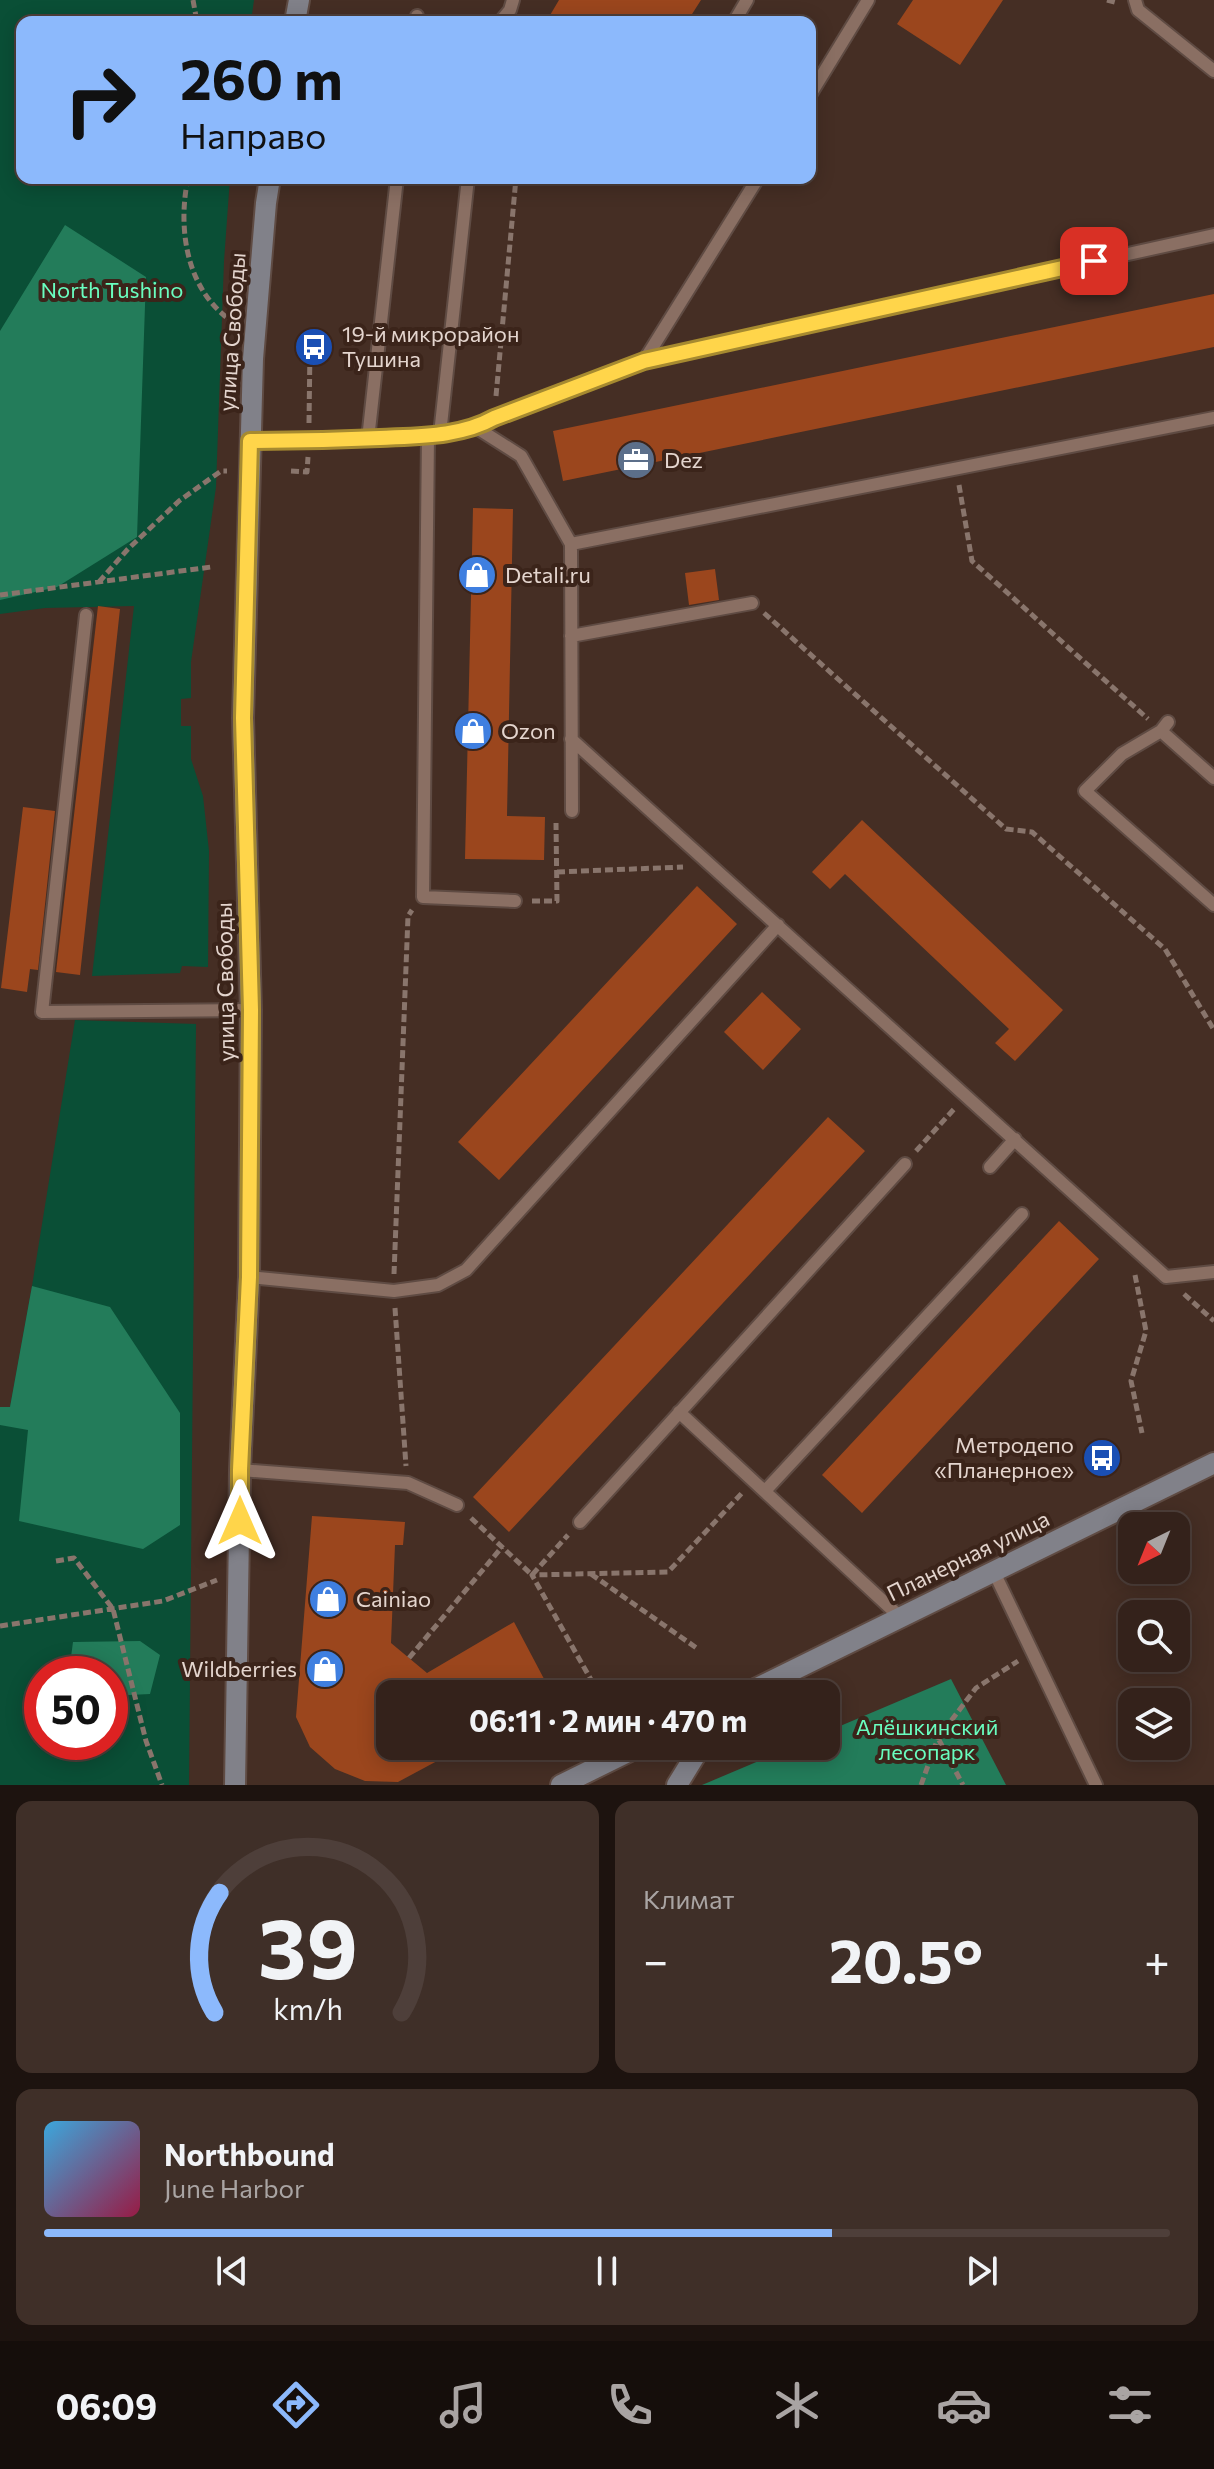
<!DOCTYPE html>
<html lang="ru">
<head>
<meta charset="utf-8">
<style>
	:root { --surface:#34221b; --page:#3f2f28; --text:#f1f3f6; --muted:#a9a4a3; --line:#4e3f3a; --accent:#8cb9fc }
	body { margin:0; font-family:Commissioner,sans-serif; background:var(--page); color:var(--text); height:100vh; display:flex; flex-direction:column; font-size:30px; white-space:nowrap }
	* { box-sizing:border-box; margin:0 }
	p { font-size:26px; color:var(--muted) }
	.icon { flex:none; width:44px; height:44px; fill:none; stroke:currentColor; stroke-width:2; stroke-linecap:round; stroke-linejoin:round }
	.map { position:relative; height:1785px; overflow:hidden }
	.panel { display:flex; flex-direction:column; gap:16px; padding:16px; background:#1d130f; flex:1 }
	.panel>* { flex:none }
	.guide { position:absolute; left:16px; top:16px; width:800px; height:168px; border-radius:16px; box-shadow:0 4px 20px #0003,0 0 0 2px var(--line); background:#8cb9fc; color:#111; overflow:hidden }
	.needle { width:52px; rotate:223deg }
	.buttons { position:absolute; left:1118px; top:1512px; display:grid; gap:16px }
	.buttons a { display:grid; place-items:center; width:72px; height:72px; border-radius:16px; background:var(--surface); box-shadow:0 4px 20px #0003,0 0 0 2px var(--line); font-size:40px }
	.speed { position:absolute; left:24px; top:1656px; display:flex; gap:16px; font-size:40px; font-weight:700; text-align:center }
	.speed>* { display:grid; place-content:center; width:104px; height:104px; border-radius:50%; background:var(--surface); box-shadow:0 4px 20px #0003,0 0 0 2px var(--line); line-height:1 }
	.speed .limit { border:12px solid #d22; background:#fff; color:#111 }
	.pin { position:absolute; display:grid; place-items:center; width:68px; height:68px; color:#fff; margin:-34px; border-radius:16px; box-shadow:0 4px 12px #0006 }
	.me { position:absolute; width:88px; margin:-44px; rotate:0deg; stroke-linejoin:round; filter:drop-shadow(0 0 6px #0008) }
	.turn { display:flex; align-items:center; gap:28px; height:168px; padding:0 32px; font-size:36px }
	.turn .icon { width:104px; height:104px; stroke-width:2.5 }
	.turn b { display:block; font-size:56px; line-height:68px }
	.big { font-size:60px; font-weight:700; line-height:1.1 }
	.panel .card { flex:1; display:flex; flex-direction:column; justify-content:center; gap:12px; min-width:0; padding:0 28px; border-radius:16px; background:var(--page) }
	.panel .dial { align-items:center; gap:0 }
	.dial svg { height:208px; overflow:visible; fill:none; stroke:var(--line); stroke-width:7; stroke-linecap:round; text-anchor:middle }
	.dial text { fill:var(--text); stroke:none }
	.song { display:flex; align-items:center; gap:24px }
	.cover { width:96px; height:96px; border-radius:12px; background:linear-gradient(135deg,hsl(200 70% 55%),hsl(340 70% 35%)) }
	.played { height:8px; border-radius:4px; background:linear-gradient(90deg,var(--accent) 70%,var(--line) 70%) }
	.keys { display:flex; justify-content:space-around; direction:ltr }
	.heat { display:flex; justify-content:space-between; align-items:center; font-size:44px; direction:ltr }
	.panel .tiles { flex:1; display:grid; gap:16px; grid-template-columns:1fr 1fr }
	.card:last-child { grid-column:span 2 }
	.trip { position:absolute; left:376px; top:1680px; width:464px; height:80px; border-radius:16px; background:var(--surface); box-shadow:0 4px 20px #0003,0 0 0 2px var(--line); font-weight:700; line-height:80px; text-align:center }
	.tabs { display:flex; height:128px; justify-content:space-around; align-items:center; background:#150e0b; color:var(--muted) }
	.tabs .icon { width:56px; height:56px }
	.tabs .selected { color:var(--accent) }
	.tabs b { font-size:36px; color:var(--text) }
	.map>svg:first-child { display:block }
	.green { fill:#0a4f36; fill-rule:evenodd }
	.forest { fill:#237c5a }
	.building { fill:#9b461d }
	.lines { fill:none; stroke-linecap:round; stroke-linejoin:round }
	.service-casing { stroke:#5f4b43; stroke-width:16 }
	.secondary-casing { stroke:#5f4b43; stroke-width:24 }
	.path { stroke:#89756c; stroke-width:5; stroke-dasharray:8 4; stroke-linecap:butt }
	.service { stroke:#8a6f63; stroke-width:12 }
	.secondary { stroke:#818189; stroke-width:20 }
	.route-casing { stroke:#a68a30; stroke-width:20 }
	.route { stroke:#ffd54a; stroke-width:14 }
	.labels { text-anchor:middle; stroke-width:8; stroke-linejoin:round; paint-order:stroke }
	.park-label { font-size:22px; fill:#69fdbf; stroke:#3b241a }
	.street-label { font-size:22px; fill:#e4d5ce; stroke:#3b241a }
	.poi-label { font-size:22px; fill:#e4d5ce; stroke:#3b241a; text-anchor:start }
</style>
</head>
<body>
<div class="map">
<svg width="1214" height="1785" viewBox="0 0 1214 1785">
	<rect width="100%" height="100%" fill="#452e24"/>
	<path class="green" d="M0 0H254L251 22H22V178H230L224 261 216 487 191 662V698L181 699V726H191V759L203 796 209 851 208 967 182 966 180 973 92 976 134 606 45 608 0 614Z
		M75 1020 196 1024 189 1785H0V1407H10L32 1286ZM42 1674H110V1742H42Z"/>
	<path class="forest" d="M65 225 146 277 137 537 57 587 0 600V331Z
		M32 1286 110 1307 180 1413V1525L143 1549 19 1521 28 1430 0 1425V1407H10Z
		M140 1641 160 1655 150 1694 110 1696V1674H70L69 1672 73 1642Z
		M951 1679 1006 1785H702L794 1746H826V1732Z"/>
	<path class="building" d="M559 0H701L687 22H546Z
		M913 0H1003L960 65 897 24Z
		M1214 294V347L563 481 553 431Z
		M473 508 513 509 507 816 545 817 544 860 465 859Z
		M715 569 719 600 689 605 685 573Z
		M98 606 120 609 80 975 56 972Z
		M23 807 55 811 38 970 30 969 27 992 1 988Z
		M862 820 1063 1010 1015 1061 995 1043 1009 1029 845 874 830 889 812 872Z
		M697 886 737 924 499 1180 458 1142Z
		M762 992 801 1029 763 1070 724 1032Z
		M828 1117 865 1151 509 1532 473 1497Z
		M1059 1221 1099 1259 862 1513 822 1475Z
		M312 1516 405 1522 403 1545H395L391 1643 427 1673 514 1622 552 1694H390V1746H465L398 1782 365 1781 335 1769 310 1747 296 1717Z"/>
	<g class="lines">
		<g class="service-casing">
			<path id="service" d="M1135 0 1138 10 1214 71
				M416 22 417 16
				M500 22 510 10 513 0
				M734 22 747 0
				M810 95 868 0
				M644 361 758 178
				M477 428 521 456 571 544 572 811
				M440 434 468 178
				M428 436 423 897 515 901
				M368 439 397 178
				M250 441H309L428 436 477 428 494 418 644 361 1214 235
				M571 544 1214 418
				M86 615 42 1012 251 1010
				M571 636 752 603
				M1168 722 1161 731 1214 778
				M1161 731 1122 754 1085 791 1214 905
				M571 739 1166 1277 1214 1272
				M990 1167 1015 1139
				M249 1277 394 1291 438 1285 466 1270 778 925
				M679 1412 899 1616
				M240 1470 408 1483 457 1505
				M765 1491 1022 1214
				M580 1522 905 1164
				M993 1570 1096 1785"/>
		</g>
		<g class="secondary-casing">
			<path id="secondary" d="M295 22 299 0
				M745 1694 1214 1463
				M235 1785 240 1470 249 1277 251 1010 243 718 253 359 266 203 270 178
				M561 1785 640 1746
				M677 1785 701 1746"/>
		</g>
		<path class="path" d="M193 0 197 22
			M1107 0 1118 3
			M188 178C178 226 185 284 226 317
			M496 396 516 178
			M309 423 310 347
			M291 471 307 472 308 457
			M959 485 972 561 1148 719
			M471 563V561
			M99 582 128 549 179 501 221 471H227
			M0 595 211 567
			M764 613 1006 829 1032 832 1165 949 1214 1030
			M557 872 683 867
			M532 901H557L556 823
			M916 1151 955 1108
			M394 1274 408 916 412 910
			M1135 1275 1146 1331 1131 1381 1142 1433
			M1184 1294 1214 1321
			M395 1308 406 1466
			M471 1518 532 1575 568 1535
			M56 1561 74 1558 113 1609 146 1741 162 1785
			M591 1574 698 1649
			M0 1626 163 1601 217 1580
			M409 1658 502 1547
			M599 1694 532 1575 668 1572 742 1493
			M939 1740 963 1785
			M921 1785 938 1738 976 1688 1018 1661"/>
		<use href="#service" class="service"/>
		<use href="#secondary" class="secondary"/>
	</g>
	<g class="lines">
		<g class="route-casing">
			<path id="route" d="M240 1521V1470L249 1277 251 1010 243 718 250 441C293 441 337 440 380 438 418 436 460 437 494 418L644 361 1094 261"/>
		</g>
		<use href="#route" class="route"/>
	</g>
	<defs>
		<g id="bus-disc" transform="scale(2)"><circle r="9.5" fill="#1a4fb4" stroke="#3b241a"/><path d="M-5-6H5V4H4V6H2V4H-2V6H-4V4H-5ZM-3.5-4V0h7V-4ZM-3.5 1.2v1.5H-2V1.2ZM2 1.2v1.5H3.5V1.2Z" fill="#fff"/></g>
		<g id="office-disc" transform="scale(2)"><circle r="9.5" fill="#5c6f8a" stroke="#3b241a"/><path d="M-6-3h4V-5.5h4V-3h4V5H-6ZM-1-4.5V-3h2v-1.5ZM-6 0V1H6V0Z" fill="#fff"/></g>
		<g id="shop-disc" transform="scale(2)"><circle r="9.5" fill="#3f7fe0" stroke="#3b241a"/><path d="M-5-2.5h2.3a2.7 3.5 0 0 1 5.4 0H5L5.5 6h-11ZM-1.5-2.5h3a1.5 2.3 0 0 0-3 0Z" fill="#fff"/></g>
	</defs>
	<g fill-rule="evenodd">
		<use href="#bus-disc" x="314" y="347"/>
		<use href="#office-disc" x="636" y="460"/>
		<use href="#shop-disc" x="477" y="575"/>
		<use href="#shop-disc" x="473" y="731"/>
		<use href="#bus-disc" x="1102" y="1458"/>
		<use href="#shop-disc" x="328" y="1599"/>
		<use href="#shop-disc" x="325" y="1669"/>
	</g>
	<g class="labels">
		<g class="park-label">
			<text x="112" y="298">North Tushino</text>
			<text x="927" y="1735">Алёшкинский<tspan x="927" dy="25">лесопарк</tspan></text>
		</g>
		<g class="street-label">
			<text transform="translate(232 332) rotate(-86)" y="8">улица Свободы</text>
			<text transform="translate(225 982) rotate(-91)" y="8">улица Свободы</text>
			<text transform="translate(968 1556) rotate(-26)" y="8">Планерная улица</text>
		</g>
		<g class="poi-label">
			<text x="342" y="342">19-й микрорайон<tspan x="342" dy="25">Тушина</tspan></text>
			<text x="664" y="468">Dez</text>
			<text x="505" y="583">Detali.ru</text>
			<text x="501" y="739">Ozon</text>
			<text x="1074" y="1453" text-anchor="end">Метродепо<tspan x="1074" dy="25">«Планерное»</tspan></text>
			<text x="356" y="1607">Cainiao</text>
			<text x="297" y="1677" text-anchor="end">Wildberries</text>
		</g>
	</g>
</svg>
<div class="buttons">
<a><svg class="needle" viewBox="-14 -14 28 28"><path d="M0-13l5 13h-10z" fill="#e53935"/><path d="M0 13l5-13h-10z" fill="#a9a4a3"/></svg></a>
<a><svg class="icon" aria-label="search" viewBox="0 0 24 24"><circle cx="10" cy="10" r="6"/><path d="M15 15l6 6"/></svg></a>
<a><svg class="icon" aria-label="layers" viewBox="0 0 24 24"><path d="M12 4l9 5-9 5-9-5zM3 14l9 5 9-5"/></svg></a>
</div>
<div class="speed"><div class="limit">50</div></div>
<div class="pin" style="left:1094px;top:261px;background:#d93025"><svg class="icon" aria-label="arrive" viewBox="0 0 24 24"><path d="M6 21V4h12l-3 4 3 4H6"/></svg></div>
<svg class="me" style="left:240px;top:1521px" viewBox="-20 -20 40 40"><path d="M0-17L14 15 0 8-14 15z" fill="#ffd54a" stroke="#fff" stroke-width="4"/></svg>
<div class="trip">06:11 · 2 мин · 470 m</div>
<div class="guide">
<div class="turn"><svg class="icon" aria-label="right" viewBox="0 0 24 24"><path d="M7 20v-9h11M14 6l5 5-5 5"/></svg><div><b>260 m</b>Направо</div></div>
</div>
</div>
<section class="panel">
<div class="tiles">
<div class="card dial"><svg viewBox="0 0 100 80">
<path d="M14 69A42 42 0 1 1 86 69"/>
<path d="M14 69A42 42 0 0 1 16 23" stroke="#8cb9fc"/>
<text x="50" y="56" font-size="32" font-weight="700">39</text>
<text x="50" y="72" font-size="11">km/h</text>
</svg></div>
<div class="card"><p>Климат</p>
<div class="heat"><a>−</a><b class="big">20.5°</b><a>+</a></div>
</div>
<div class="card">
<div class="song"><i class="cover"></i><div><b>Northbound</b><p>June Harbor</p></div></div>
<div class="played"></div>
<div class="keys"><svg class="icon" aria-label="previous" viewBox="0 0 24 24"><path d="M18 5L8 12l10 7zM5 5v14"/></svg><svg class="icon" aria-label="pause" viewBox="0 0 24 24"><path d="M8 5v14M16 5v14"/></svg><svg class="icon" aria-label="next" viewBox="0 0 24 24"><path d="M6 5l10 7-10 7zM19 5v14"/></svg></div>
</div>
</div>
</section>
<nav class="tabs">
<b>06:09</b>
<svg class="icon selected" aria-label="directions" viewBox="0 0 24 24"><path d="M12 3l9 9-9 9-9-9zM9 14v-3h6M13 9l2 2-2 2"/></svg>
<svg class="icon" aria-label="music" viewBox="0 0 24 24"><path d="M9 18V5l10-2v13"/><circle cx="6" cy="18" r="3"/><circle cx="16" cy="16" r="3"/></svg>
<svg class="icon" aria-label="phone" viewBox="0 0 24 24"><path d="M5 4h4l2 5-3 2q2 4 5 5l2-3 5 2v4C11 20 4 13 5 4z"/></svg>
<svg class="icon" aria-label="climate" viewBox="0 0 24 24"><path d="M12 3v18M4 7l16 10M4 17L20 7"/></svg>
<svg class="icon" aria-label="car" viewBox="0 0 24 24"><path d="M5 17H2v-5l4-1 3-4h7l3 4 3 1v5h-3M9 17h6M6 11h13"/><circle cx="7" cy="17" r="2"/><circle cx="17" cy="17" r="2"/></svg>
<svg class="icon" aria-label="filters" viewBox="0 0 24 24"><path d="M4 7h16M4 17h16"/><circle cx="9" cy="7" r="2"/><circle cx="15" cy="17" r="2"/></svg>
</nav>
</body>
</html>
